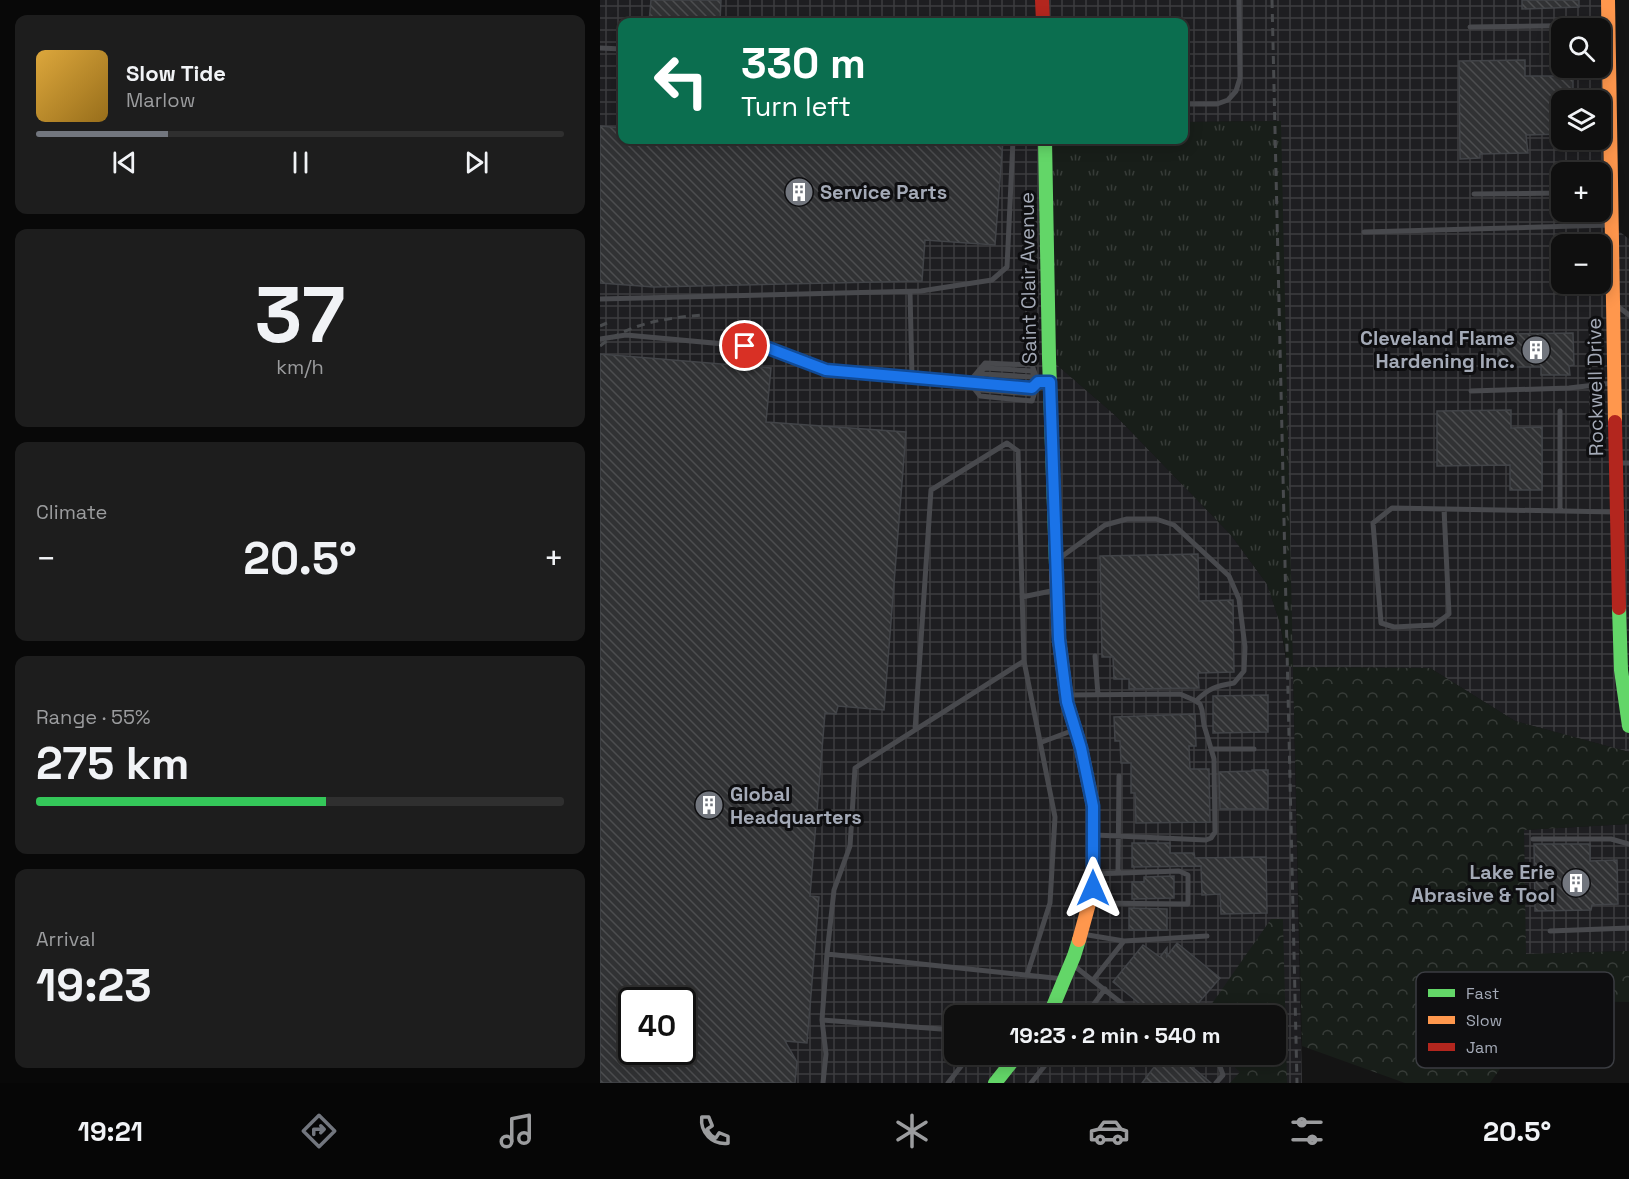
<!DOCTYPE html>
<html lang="en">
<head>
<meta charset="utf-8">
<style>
	:root { --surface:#0f0f0f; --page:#1d1d1d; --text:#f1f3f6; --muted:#9b9c9e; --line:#2f2f2f; --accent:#72767e }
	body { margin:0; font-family:"Space Grotesk",sans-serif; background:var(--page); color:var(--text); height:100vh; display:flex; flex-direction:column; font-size:22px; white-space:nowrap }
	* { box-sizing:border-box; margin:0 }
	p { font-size:20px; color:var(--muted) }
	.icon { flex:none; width:33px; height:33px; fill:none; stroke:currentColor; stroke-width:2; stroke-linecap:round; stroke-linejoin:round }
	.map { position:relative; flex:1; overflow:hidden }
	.side { display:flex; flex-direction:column; gap:15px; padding:15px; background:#080808; width:600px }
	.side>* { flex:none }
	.guide { position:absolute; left:18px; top:18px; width:570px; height:126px; border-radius:12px; box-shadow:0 3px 15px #0003,0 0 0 2px var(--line); background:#0b6e4f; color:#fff; overflow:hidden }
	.controls { position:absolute; left:951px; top:18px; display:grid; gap:12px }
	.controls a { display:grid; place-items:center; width:60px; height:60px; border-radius:12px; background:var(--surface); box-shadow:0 3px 15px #0003,0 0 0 2px var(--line); font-size:30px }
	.speed { position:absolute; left:18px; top:987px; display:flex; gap:12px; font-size:30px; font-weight:700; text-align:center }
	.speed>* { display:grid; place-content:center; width:78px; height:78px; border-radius:50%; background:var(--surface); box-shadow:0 3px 15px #0003,0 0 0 2px var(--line); line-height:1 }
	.speed .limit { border:3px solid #111; border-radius:9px; background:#fff; color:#111 }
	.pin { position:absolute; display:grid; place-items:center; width:51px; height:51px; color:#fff; margin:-26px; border:3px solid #fff; border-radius:50%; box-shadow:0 2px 6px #0007 }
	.me { position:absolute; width:66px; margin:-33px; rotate:0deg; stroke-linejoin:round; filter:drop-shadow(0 0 4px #0008) }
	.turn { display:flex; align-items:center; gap:21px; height:126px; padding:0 24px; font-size:27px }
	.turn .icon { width:78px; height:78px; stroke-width:2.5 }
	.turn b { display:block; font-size:42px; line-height:51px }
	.big { font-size:45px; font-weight:700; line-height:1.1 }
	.side .widget { flex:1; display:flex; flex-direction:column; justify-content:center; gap:9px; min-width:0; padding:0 21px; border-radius:12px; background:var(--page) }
	.side .dial { align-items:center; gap:0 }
	.dial b { font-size:78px; line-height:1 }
	.song { display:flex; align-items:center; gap:18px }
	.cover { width:72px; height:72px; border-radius:9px; background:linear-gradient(135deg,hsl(40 70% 55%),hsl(40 70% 35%)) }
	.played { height:6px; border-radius:3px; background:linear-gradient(90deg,var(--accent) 25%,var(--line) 25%) }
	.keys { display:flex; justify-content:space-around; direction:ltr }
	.heat { display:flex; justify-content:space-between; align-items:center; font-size:33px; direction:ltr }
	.charge { height:9px; border-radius:4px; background:linear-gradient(90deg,#34c759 55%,var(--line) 0) }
	.trip { position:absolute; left:344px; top:1005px; width:342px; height:60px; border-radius:12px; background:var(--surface); box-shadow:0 3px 15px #0003,0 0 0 2px var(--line); font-weight:700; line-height:60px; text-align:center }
	.tab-bar { display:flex; height:96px; justify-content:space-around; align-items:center; background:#060606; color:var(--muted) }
	.tab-bar .icon { width:42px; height:42px }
	.tab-bar .on { color:var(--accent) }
	.tab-bar b { font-size:27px; color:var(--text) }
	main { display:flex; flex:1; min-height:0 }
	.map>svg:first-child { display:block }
	.industrial { fill:url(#industrial-grid); fill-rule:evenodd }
	.grass { fill:url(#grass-tufts) }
	.forest { fill:url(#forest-crowns) }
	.building { fill:url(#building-back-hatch); stroke:#424448; stroke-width:1.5; fill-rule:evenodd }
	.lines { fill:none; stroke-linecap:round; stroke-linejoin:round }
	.lane { stroke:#48494d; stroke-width:5 }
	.fast { stroke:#63d668; stroke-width:14 }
	.slow { stroke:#ff974d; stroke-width:14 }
	.jam { stroke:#b3261e; stroke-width:14 }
	.rail { stroke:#484a4d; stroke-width:3; stroke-dasharray:8 6; stroke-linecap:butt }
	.route-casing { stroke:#114b97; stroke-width:15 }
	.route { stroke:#1a73e8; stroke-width:10 }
	.labels { text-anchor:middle; stroke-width:6; stroke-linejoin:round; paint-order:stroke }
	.poi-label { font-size:20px; font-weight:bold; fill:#a4aab7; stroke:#0e0e10; text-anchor:start }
	.street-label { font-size:20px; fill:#a4aab7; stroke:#0e0e10 }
	.key { fill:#0e0e10; stroke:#3b3d42; stroke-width:1.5 }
	.key-label { font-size:16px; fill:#a4aab7 }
</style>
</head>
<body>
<main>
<section class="side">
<div class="widget">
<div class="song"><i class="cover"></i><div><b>Slow Tide</b><p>Marlow</p></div></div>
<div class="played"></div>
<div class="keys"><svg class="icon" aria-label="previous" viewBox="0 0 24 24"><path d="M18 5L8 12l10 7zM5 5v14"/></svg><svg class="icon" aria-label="pause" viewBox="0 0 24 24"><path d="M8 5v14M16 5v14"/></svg><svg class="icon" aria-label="next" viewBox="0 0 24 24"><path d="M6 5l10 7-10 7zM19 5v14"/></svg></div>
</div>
<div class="widget dial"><b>37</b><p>km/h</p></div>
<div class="widget"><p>Climate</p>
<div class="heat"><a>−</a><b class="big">20.5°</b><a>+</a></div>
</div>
<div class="widget"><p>Range · 55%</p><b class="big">275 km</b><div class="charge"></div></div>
<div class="widget"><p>Arrival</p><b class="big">19:23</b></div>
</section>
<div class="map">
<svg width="1029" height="1083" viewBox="0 0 1029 1083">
	<defs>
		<pattern id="industrial-grid" width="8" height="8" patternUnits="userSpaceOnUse" patternTransform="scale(1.5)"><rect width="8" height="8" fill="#1e1e21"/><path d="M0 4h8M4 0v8" fill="none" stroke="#3c3c3f"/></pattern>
		<pattern id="grass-tufts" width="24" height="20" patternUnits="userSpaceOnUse" patternTransform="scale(1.5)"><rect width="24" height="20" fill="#181e19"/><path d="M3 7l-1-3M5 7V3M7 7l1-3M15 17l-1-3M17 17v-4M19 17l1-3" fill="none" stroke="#373c38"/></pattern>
		<pattern id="forest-crowns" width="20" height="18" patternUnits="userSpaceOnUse" patternTransform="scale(1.5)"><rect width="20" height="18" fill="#181e19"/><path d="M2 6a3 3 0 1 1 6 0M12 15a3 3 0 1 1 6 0" fill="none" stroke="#373c38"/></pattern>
		<pattern id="building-back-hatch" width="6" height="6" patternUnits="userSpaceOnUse" patternTransform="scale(1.5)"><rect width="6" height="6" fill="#313234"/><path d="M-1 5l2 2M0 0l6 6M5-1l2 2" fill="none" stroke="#4c4d4f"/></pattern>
	</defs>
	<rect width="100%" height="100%" fill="#141414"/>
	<path class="industrial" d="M0 0H1008L1019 628 1029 726V752L915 721 830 668 693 667 702 1083H0ZM22 22H584V122L680 121 687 666 680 623 667 584 631 535 516 416 449 358 445 140H22ZM962 28H1000V68H962ZM962 100H1000V140H962ZM962 172H1000V212H962ZM962 244H1000V284H962ZM32 1000H82V1052H32ZM354 1016H675V1054H354Z
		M1015 228 1029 239V702L1022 629Z
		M1029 824V951L925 954 924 830Z"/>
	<path class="grass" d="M681 121 693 667 688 666 680 623 667 584 631 535 516 416 449 358 445 140H584V122Z"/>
	<path class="forest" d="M693 667 830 668 915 721 1029 752V824L924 830 926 954 1029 951V1002L948 1001 890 1083H805L702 1046Z
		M671 919H683L687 1083H630L640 1072 621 1055 675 1054V1016L604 1015Z"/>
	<path class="building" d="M51 0H121L120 22H49Z
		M922 0H979V7L922 9Z
		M925 60V76H973V100H962V134L926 135 928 153 880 154V158L860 159 859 61Z
		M0 126 22 128V140H183L262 145 263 140H403L395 245 325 240 322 281 54 287 0 283Z
		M973 333 974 365 969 366 970 375H941V367H898V334Z
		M0 354 171 368 166 422 306 432 284 710 238 706 236 714 225 713 210 896 219 897 207 1043 185 1041 197 1062 195 1083H0ZM32 1000H82V1052H32Z
		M911 410V428L942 427V490H910V465L837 466V411Z
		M598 554 599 601 633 600 634 672 598 673 599 688 529 689V679H514L513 657H502L500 556Z
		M668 695V732L613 733V696Z
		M595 714 596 746H589L590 769H609L610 822 536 823 535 793H531V763H521L520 741H515L514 717Z
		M652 770H668V809H620L619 772 652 771Z
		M532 843H570V853H594L595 858 666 857 667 913 621 914 620 894 602 895 601 866 532 867Z
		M934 844H990V861L1017 860 1018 904 992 905 991 910 935 911Z
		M574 876V898L532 899V882H544V877Z
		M529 908 567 909V930H529Z
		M577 943 620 978 587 1016H555L513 982 543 945 560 957 567 948V956Z
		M564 1054H577L611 1083H542Z"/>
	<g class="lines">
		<path class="lane" d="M870 27 1007 25
			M0 48 22 49
			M584 104H617L628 100 636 91 640 78 639 0
			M874 194 962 193
			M764 232 1010 225
			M310 292 312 377
			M0 299 321 291 392 280 407 267 413 140
			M1016 305 1029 315
			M0 339 26 335 168 348 226 370 432 388 438 382
			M385 363 432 365 438 382 432 401 380 396 369 382Z
			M381 371 385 368 432 371 434 376
			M374 379 384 374 432 377 437 381
			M374 385 381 390 432 394 435 389
			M871 391 969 388 1013 383
			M960 411V511
			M1018 463H1029
			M844 509 849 614 834 625 794 627 781 623 773 523 792 508 1015 512
			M457 560 505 525 527 519H556L574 525 629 576 639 599 645 647 644 671 634 683C616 686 609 688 596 701
			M422 597 456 590
			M495 656 498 695
			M467 695 580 694 594 700 600 704 602 710 604 725 614 759 615 832 611 838 606 840 495 835
			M315 730 331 490 407 443 418 451 424 661 455 817 450 903 427 975
			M442 742 474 730
			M611 749H654
			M933 839H1011L1029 844
			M518 873 519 776
			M491 903 588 904V875L579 871 493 874
			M950 931 1029 928
			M482 934 524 941 493 980
			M524 941 607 936
			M227 954 234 890 250 846 255 768 424 661
			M473 965 538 1016
			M485 1016 505 989
			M222 1020 226 1054 223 1083
			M354 1030 222 1020 227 954 464 979
			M607 1054 618 1061 623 1075 616 1083
			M348 1083 362 1065
			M431 1083 454 1054"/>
		<path class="fast" d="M445 140 449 358 456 565
			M1019 608 1021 670 1029 726
			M449 1016 474 956 479 940
			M395 1083 418 1054"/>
		<path class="slow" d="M1008 0 1015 422
			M456 565 459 639 467 702 481 748 493 806V889L479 940"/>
		<path class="jam" d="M442 0 443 22
			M1015 422 1019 608"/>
		<path class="rail" d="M672 0 697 1083
			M0 326 7 323
			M0 346C30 323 66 318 103 315"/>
	</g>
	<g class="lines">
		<g class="route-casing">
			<path id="route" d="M145 346 168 348 226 370 432 388 438 382H450L459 639 467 702 481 748 493 806V888"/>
		</g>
		<use href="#route" class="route"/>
	</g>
	<defs>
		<g id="building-disc" transform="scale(1.5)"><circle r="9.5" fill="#72767e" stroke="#0e0e10"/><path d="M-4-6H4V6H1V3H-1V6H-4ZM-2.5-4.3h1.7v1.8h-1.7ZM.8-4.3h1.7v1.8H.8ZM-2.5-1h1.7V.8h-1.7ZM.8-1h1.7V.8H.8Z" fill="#fff"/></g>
	</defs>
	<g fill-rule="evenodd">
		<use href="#building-disc" x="199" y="192"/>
		<use href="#building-disc" x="936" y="350"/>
		<use href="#building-disc" x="109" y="805"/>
		<use href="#building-disc" x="976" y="883"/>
	</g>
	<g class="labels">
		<g class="poi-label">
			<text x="220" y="199">Service Parts</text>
			<text x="915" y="345" text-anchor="end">Cleveland Flame<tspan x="915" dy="23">Hardening Inc.</tspan></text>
			<text x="130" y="801">Global<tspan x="130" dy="23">Headquarters</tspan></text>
			<text x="955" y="879" text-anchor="end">Lake Erie<tspan x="955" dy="23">Abrasive &amp; Tool</tspan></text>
		</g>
		<g class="street-label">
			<text transform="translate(428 278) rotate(-91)" y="7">Saint Clair Avenue</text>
			<text transform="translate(995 387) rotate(-91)" y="7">Rockwell Drive</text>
		</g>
	</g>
	<rect x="816" y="972" width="198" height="96" rx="9" class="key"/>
	<rect x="828" y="989" width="27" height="8" fill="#63d668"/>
	<rect x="828" y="1016" width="27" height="8" fill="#ff974d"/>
	<rect x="828" y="1043" width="27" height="8" fill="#b3261e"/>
	<g class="key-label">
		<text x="866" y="999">Fast</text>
		<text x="866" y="1026">Slow</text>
		<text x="866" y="1053">Jam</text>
	</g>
</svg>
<div class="controls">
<a><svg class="icon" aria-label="search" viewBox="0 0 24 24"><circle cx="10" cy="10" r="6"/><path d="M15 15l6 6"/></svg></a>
<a><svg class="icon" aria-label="layers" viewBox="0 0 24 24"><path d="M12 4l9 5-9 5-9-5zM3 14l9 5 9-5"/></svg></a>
<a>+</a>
<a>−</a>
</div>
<div class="speed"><div class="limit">40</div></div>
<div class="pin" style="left:145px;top:346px;background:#d93025"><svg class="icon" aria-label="arrive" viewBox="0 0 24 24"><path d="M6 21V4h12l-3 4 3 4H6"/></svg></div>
<svg class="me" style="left:493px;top:888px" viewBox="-20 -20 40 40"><path d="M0-17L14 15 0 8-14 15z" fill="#1a73e8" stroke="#fff" stroke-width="4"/></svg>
<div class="trip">19:23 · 2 min · 540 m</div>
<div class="guide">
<div class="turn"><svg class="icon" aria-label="left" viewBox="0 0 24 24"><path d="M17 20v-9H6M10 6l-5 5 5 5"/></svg><div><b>330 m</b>Turn left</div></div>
</div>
</div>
</main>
<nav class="tab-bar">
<b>19:21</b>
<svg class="icon on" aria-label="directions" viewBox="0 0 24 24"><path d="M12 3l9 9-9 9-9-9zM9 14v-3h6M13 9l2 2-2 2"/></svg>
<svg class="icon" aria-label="music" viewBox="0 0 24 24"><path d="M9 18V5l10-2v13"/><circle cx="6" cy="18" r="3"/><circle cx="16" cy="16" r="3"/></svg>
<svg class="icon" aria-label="phone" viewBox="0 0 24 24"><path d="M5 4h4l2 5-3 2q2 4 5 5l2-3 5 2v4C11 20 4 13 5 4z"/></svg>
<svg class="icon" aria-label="climate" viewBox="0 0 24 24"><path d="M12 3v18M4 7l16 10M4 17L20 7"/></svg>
<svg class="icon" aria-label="car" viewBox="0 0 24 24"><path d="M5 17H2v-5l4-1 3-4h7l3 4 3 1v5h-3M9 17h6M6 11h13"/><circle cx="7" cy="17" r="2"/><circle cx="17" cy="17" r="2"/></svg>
<svg class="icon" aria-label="filters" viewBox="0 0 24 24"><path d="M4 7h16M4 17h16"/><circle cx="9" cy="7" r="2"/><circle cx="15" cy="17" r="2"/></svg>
<b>20.5°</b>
</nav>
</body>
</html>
